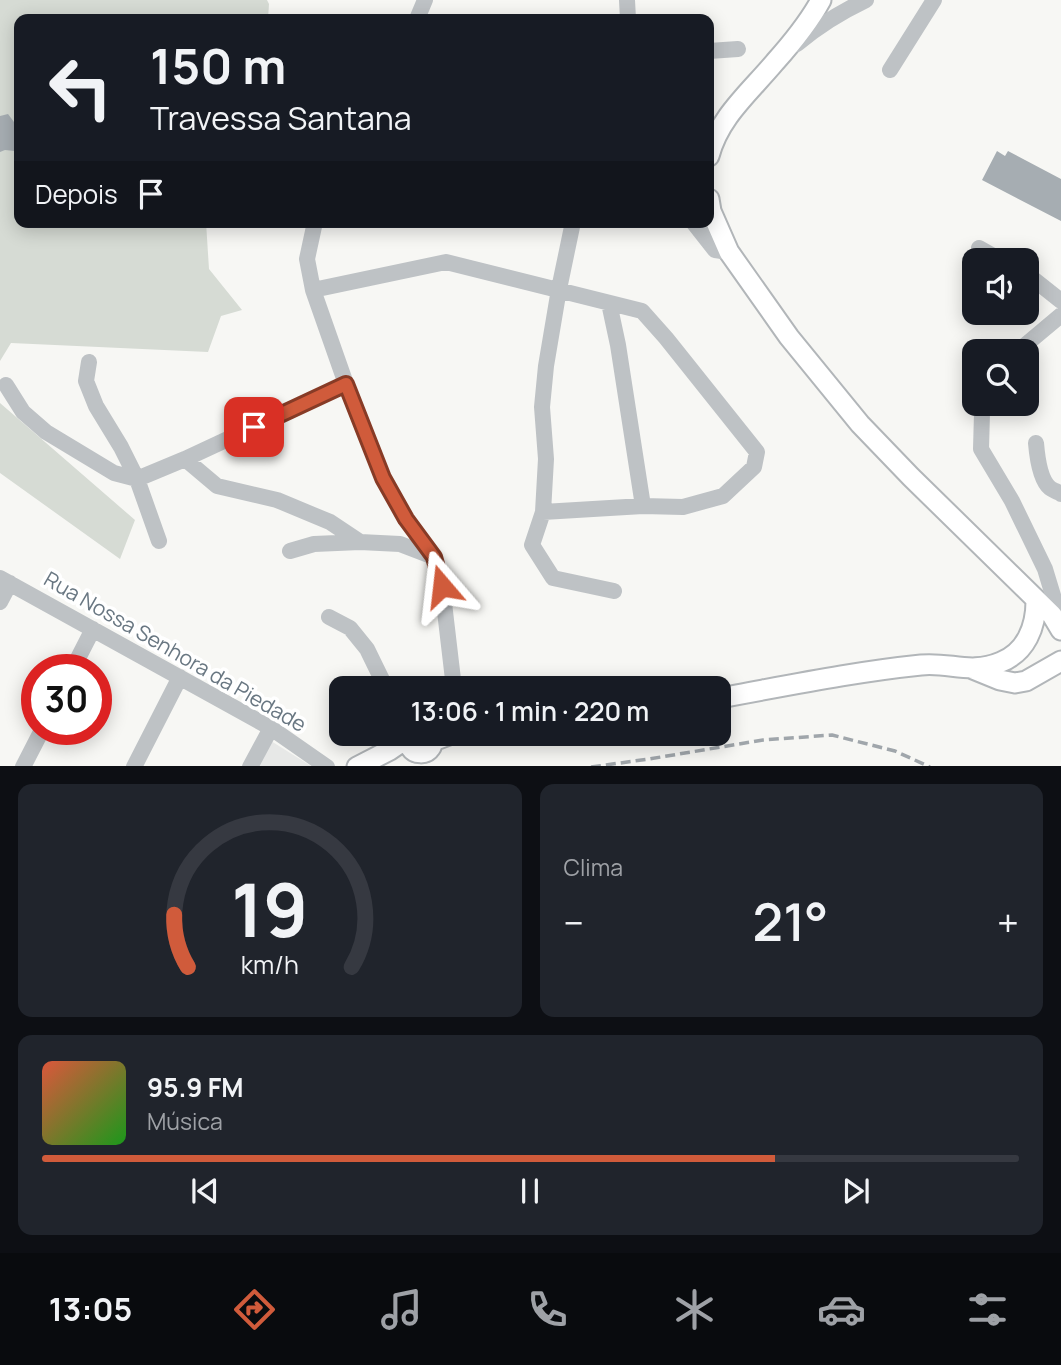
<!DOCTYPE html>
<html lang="pt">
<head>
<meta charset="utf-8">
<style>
	:root { --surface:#171b24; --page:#20242c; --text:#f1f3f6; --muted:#9ea1a6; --line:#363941; --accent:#d05b3b }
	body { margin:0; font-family:Manrope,sans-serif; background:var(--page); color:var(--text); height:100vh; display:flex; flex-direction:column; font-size:26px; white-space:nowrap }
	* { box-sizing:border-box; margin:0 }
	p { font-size:23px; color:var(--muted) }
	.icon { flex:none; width:38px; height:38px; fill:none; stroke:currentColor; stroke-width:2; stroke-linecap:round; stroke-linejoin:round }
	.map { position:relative; height:766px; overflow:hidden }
	.details { display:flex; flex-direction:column; gap:18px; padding:18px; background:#0d0f14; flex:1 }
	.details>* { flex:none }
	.top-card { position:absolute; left:14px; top:14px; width:700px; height:214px; border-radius:14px; box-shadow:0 4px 18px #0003; background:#171b24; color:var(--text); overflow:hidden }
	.tools { position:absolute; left:962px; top:248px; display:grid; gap:14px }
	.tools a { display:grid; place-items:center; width:77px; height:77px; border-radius:14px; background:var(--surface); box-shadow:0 4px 18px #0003; font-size:35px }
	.speed { position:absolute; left:21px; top:654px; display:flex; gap:14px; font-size:35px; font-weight:700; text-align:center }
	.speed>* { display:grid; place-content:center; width:91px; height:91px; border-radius:50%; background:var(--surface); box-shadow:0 4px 18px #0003; line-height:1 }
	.speed .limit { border:10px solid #d22; background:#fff; color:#111 }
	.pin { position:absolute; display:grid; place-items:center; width:60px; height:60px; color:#fff; margin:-30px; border-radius:14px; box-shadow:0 4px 10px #0006 }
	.me { position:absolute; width:77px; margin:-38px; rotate:343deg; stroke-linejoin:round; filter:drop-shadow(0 0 5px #0008) }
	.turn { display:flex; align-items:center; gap:24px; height:147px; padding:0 21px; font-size:32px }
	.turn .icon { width:91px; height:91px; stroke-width:2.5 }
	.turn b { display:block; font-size:49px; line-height:60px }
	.then { display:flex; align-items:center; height:66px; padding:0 21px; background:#0003; gap:14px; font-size:26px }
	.big { font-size:52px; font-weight:600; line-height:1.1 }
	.details .tile { flex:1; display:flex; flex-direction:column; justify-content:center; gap:10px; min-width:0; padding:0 24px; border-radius:14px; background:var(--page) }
	.details .dial { align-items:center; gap:0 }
	.dial svg { height:182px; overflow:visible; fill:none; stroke:var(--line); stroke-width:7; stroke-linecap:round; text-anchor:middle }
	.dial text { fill:var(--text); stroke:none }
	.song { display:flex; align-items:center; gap:21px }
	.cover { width:84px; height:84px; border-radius:10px; background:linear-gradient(135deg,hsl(10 70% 55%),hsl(120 70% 35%)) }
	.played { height:7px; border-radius:4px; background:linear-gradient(90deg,var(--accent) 75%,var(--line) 75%) }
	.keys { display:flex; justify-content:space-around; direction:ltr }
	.heat { display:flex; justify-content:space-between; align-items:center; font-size:38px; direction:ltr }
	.details .tiles { flex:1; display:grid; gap:18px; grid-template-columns:1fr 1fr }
	.tile:last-child { grid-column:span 2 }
	.trip { position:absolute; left:329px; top:676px; width:402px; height:70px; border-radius:14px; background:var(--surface); box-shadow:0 4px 18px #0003; font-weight:600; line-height:70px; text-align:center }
	.tabs { display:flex; height:112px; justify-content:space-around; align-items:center; background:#090b0e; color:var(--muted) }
	.tabs .icon { width:49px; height:49px }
	.tabs .on { color:var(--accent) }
	.tabs b { font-size:32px; color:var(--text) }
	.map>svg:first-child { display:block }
	.built { fill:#e7e8e7 }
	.green { fill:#d6dbd4 }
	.building { fill:#a6adb2 }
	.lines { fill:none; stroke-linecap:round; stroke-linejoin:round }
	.major-casing { stroke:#b2b6b9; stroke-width:23 }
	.minor { stroke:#bec2c5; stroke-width:16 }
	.major { stroke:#fff; stroke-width:19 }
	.rail { stroke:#a0a6ab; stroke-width:3.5; stroke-dasharray:10 5; stroke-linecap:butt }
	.route-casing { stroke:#873b26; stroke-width:18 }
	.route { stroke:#d05b3b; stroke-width:12 }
	.labels { text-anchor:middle; stroke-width:7; stroke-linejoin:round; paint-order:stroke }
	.street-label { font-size:21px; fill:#697782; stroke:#fff }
</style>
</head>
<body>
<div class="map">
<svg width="1061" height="767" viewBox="0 0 1061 767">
	<rect width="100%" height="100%" fill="#f7f7f4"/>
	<path class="built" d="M271 741 311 766 257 767Z"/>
	<path class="green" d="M0 0H267L269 4 268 19H19V222H206L209 269 242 310 221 316 208 352 11 343 0 361Z
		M0 403 135 520 120 559 0 473Z"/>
	<path class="building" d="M8 114 14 122 17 132 15 151 5 150 0 152V116Z
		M997 151 1005 156 1008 151 1061 179V221L982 180Z"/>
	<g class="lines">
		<g class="major-casing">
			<path id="major" d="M709 156C719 117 750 92 775 62 792 43 809 22 821 0
				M709 199 711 211 729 252 789 337 860 424 911 477 1052 615 1061 630
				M973 669 1000 680 1015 683 1026 681 1061 661
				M719 698C786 686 853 672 921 665 951 662 970 675 1001 662 1026 652 1036 627 1036 601
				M411 733C399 759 442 760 430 733
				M433 741 454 733
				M357 767 390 750 409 737"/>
		</g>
		<path class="minor" d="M627 0 628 19
			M417 19 425 0
			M797 44C818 26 841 12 866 0
			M709 51 738 49
			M890 70 934 0
			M315 222 307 259 313 290 346 384 383 478 406 519 434 557 442 586 454 688
			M573 222 559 289 546 366 542 407 546 459 543 512 532 545 553 578 614 591
			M693 222 715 250 729 252
			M979 248 1002 261
			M1027 274 1061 301
			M313 290 446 262 642 311 666 338 757 452 754 467 723 496 683 507 643 506 543 512
			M609 303 618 345 643 506
			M1017 352 1061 315
			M89 362 86 381 96 406 121 447 137 479 159 541
			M6 385 23 412 46 432 114 473 137 479 185 459 346 384
			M985 404 982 413 981 449 1012 501 1045 569 1061 622
			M1036 443C1037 455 1040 480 1050 488 1051 489 1060 493 1061 494
			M185 459 217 486 277 500 330 522 360 542 400 544 434 557
			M290 551 314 544 360 542
			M0 578 271 728 327 767
			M0 602 10 583
			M329 617 350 628 367 649 386 688
			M72 670 93 629
			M23 767 42 730
			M134 767 180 677
			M250 767 271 728"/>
		<use href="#major" class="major"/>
		<path class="rail" d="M591 767 649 759 763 740 832 735 895 751 930 767"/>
	</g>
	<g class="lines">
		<g class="route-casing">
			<path id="route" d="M254 427 346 384 383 478 406 519 434 557 442 586"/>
		</g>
		<use href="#route" class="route"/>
	</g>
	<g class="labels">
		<g class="street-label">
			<text transform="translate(175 652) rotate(30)" y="7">Rua Nossa Senhora da Piedade</text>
		</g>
	</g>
</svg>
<div class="tools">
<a><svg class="icon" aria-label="sound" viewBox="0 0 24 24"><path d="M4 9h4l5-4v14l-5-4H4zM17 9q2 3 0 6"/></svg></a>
<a><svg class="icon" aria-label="search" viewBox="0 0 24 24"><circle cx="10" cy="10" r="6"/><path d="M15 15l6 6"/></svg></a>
</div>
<div class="speed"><div class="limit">30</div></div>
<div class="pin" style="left:254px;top:427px;background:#d93025"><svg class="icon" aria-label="arrive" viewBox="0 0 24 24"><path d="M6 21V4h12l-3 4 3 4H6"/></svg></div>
<svg class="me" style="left:442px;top:586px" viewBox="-20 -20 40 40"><path d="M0-17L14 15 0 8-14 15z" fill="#d05b3b" stroke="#fff" stroke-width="4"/></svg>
<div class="trip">13:06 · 1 min · 220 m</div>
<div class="top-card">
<div class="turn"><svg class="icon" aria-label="left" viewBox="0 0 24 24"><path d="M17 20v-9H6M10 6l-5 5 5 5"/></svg><div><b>150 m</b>Travessa Santana</div></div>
<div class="then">Depois<svg class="icon" aria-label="arrive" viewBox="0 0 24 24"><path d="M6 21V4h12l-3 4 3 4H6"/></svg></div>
</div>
</div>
<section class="details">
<div class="tiles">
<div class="tile dial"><svg viewBox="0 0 100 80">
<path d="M14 69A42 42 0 1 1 86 69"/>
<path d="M14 69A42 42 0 0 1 8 46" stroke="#d05b3b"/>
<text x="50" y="56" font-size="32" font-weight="700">19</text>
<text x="50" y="72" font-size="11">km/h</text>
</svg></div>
<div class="tile"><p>Clima</p>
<div class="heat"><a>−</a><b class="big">21°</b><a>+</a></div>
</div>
<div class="tile">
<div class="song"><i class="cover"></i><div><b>95.9 FM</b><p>Música</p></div></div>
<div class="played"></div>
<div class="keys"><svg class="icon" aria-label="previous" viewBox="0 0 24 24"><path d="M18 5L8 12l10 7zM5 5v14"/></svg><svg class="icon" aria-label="pause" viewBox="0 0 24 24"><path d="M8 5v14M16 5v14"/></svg><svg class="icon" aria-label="next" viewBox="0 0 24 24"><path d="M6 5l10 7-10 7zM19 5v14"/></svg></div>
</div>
</div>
</section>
<nav class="tabs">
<b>13:05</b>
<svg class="icon on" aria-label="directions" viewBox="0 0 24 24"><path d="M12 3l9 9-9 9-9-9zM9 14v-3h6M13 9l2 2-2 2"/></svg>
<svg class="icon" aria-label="music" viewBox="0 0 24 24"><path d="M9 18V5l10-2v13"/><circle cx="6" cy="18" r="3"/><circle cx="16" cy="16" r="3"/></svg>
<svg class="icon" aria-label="phone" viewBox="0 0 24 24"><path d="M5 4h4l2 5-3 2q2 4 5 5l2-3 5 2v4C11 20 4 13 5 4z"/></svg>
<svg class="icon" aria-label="climate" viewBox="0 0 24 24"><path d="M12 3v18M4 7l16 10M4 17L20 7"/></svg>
<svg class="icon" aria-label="car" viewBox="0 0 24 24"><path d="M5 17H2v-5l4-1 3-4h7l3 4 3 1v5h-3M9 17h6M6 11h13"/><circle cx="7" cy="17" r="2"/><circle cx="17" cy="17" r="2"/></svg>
<svg class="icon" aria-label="filters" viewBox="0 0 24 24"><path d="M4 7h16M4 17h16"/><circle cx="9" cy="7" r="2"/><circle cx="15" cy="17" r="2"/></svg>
</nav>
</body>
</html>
